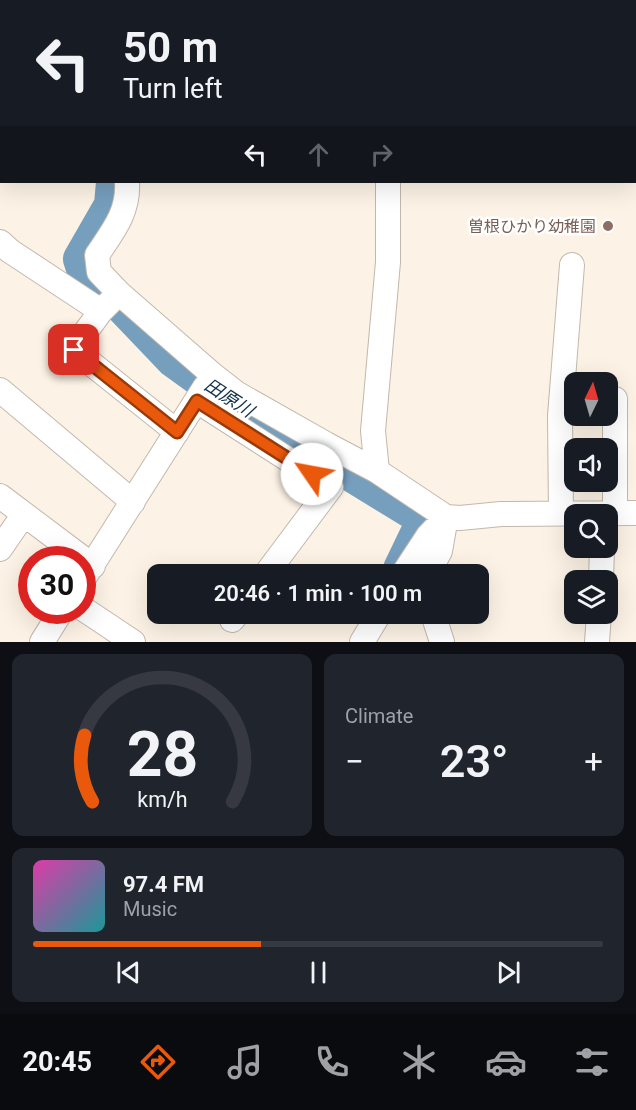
<!DOCTYPE html>
<html lang="en">
<head>
<meta charset="utf-8">
<style>
	:root { --surface:#171b24; --page:#20242c; --text:#f1f3f6; --muted:#9ea1a6; --line:#363941; --accent:#ea580c }
	body { margin:0; font-family:Roboto,"Noto Sans JP",sans-serif; background:var(--page); color:var(--text); height:100vh; display:flex; flex-direction:column; font-size:22px; white-space:nowrap }
	* { box-sizing:border-box; margin:0 }
	p { font-size:20px; color:var(--muted) }
	.icon { flex:none; width:33px; height:33px; fill:none; stroke:currentColor; stroke-width:2; stroke-linecap:round; stroke-linejoin:round }
	.map { position:relative; height:642px; overflow:hidden }
	.drawer { display:flex; flex-direction:column; gap:12px; padding:12px; background:#0d0f14; flex:1 }
	.drawer>* { flex:none }
	.guide { position:absolute; left:0px; top:0px; width:636px; height:183px; box-shadow:0 6px 24px #0002; background:#171b24; color:var(--text); overflow:hidden }
	.needle { width:39px; rotate:5deg }
	.tools { position:absolute; left:564px; top:372px; display:grid; gap:12px }
	.tools a { display:grid; place-items:center; width:54px; height:54px; border-radius:12px; background:var(--surface); box-shadow:0 6px 24px #0002; font-size:30px }
	.speed { position:absolute; left:18px; top:546px; display:flex; gap:12px; font-size:30px; font-weight:700; text-align:center }
	.speed>* { display:grid; place-content:center; width:78px; height:78px; border-radius:50%; background:var(--surface); box-shadow:0 6px 24px #0002; line-height:1 }
	.speed .limit { border:9px solid #d22; background:#fff; color:#111 }
	.pin { position:absolute; display:grid; place-items:center; width:51px; height:51px; color:#fff; margin:-26px; border-radius:12px; box-shadow:0 3px 9px #0006 }
	.me { position:absolute; width:66px; margin:-33px; rotate:303deg; stroke-linejoin:round; filter:drop-shadow(0 0 4px #0008) }
	.turn { display:flex; align-items:center; gap:21px; height:126px; padding:0 24px; font-size:27px }
	.turn .icon { width:78px; height:78px; stroke-width:2.5 }
	.turn b { display:block; font-size:42px; line-height:51px }
	.lanes { display:flex; align-items:center; height:57px; padding:0 24px; background:#0003; justify-content:center; gap:30px; direction:ltr }
	.lanes .off { opacity:.35 }
	.big { font-size:45px; font-weight:600; line-height:1.1 }
	.drawer .widget { flex:1; display:flex; flex-direction:column; justify-content:center; gap:9px; min-width:0; padding:0 21px; border-radius:12px; background:var(--page) }
	.drawer .dial { align-items:center; gap:0 }
	.dial svg { height:156px; overflow:visible; fill:none; stroke:var(--line); stroke-width:7; stroke-linecap:round; text-anchor:middle }
	.dial text { fill:var(--text); stroke:none }
	.song { display:flex; align-items:center; gap:18px }
	.cover { width:72px; height:72px; border-radius:9px; background:linear-gradient(135deg,hsl(320 70% 55%),hsl(180 70% 35%)) }
	.played { height:6px; border-radius:3px; background:linear-gradient(90deg,var(--accent) 40%,var(--line) 40%) }
	.keys { display:flex; justify-content:space-around; direction:ltr }
	.heat { display:flex; justify-content:space-between; align-items:center; font-size:33px; direction:ltr }
	.drawer .tiles { flex:1; display:grid; gap:12px; grid-template-columns:1fr 1fr }
	.widget:last-child { grid-column:span 2 }
	.trip { position:absolute; left:147px; top:564px; width:342px; height:60px; border-radius:12px; background:var(--surface); box-shadow:0 6px 24px #0002; font-weight:600; line-height:60px; text-align:center }
	.menu { display:flex; height:96px; justify-content:space-around; align-items:center; background:#090b0e; color:var(--muted) }
	.menu .icon { width:42px; height:42px }
	.menu .selected { color:var(--accent) }
	.menu b { font-size:27px; color:var(--text) }
	.map>svg:first-child { display:block }
	.lines { fill:none; stroke-linecap:round; stroke-linejoin:round }
	.river { stroke:#769ebd; stroke-width:36 }
	.minor-casing { stroke:#c2b8ac; stroke-width:26 }
	.minor { stroke:#fff; stroke-width:24 }
	.route-casing { stroke:#983908; stroke-width:15 }
	.route { stroke:#ea580c; stroke-width:10 }
	.education-dot { fill:#8d6e63; stroke:#fff; stroke-width:2 }
	.labels { text-anchor:middle; stroke-width:5; stroke-linejoin:round; paint-order:stroke }
	.education-label { font-size:16px; fill:#785e54; stroke:#fff; text-anchor:end }
	.water-label { font-size:18px; font-style:italic; fill:#103147; stroke:#fff }
</style>
</head>
<body>
<div class="map">
<svg width="636" height="642" viewBox="0 0 636 642">
	<rect width="100%" height="100%" fill="#fcf2e5"/>
	<g class="lines">
		<path class="river" d="M149 2 150 0
			M114 182 112 205 81 259 87 278 110 293 174 360 221 394 425 519 401 569"/>
		<g class="minor-casing">
			<path id="minor" d="M126 2 128 0
				M223 2 224 0
				M325 2V0
				M423 2 424 0
				M479 2V0
				M564 2V0
				M0 157 2 156
				M0 242 10 251 101 311 119 293 213 375 236 393 326 444 377 471 446 517 460 518 501 514 636 513
				M119 293 99 272 97 255C113 231 129 212 127 182
				M101 311 73 349 177 432
				M0 390 133 502
				M197 401 331 487 266 574
				M377 471 373 431 388 262V182
				M0 496 93 566
				M561 513 560 416 572 265
				M615 513V399
				M0 549 24 514
				M403 574 428 536 446 517
				M428 574 440 551 446 517
				M601 580 602 548
				M82 581 205 387
				M82 608 133 642
				M433 614 442 642
				M232 620 237 614
				M42 642 62 610
				M362 642 379 614
				M597 642 599 614"/>
		</g>
		<use href="#minor" class="minor"/>
	</g>
	<g class="lines">
		<g class="route-casing">
			<path id="route" d="M74 350 177 432 197 401 312 474"/>
		</g>
		<use href="#route" class="route"/>
	</g>
	<circle class="education-dot" cx="608" cy="226" r="6"/>
	<g class="labels">
		<g class="education-label">
			<text x="596" y="232">曽根ひかり幼稚園</text>
		</g>
		<g class="water-label">
			<text transform="translate(229 398) rotate(33)" y="6">田原川</text>
		</g>
	</g>
</svg>
<div class="tools">
<a><svg class="needle" viewBox="-14 -14 28 28"><path d="M0-13l5 13h-10z" fill="#e53935"/><path d="M0 13l5-13h-10z" fill="#9ea1a6"/></svg></a>
<a><svg class="icon" aria-label="sound" viewBox="0 0 24 24"><path d="M4 9h4l5-4v14l-5-4H4zM17 9q2 3 0 6"/></svg></a>
<a><svg class="icon" aria-label="search" viewBox="0 0 24 24"><circle cx="10" cy="10" r="6"/><path d="M15 15l6 6"/></svg></a>
<a><svg class="icon" aria-label="layers" viewBox="0 0 24 24"><path d="M12 4l9 5-9 5-9-5zM3 14l9 5 9-5"/></svg></a>
</div>
<div class="speed"><div class="limit">30</div></div>
<div class="pin" style="left:74px;top:350px;background:#d93025"><svg class="icon" aria-label="arrive" viewBox="0 0 24 24"><path d="M6 21V4h12l-3 4 3 4H6"/></svg></div>
<svg class="me" style="left:312px;top:474px" viewBox="-20 -20 40 40"><circle r="19" fill="#fff"/><path d="M0-13L10 11 0 6-10 11z" fill="#ea580c"/></svg>
<div class="trip">20:46 · 1 min · 100 m</div>
<div class="guide">
<div class="turn"><svg class="icon" aria-label="left" viewBox="0 0 24 24"><path d="M17 20v-9H6M10 6l-5 5 5 5"/></svg><div><b>50 m</b>Turn left</div></div>
<div class="lanes"><svg class="icon" aria-label="left" viewBox="0 0 24 24"><path d="M17 20v-9H6M10 6l-5 5 5 5"/></svg><svg class="icon off" aria-label="ahead" viewBox="0 0 24 24"><path d="M12 20V5M6 11l6-6 6 6"/></svg><svg class="icon off" aria-label="right" viewBox="0 0 24 24"><path d="M7 20v-9h11M14 6l5 5-5 5"/></svg></div>
</div>
</div>
<section class="drawer">
<div class="tiles">
<div class="widget dial"><svg viewBox="0 0 100 80">
<path d="M14 69A42 42 0 1 1 86 69"/>
<path d="M14 69A42 42 0 0 1 10 35" stroke="#ea580c"/>
<text x="50" y="56" font-size="32" font-weight="700">28</text>
<text x="50" y="72" font-size="11">km/h</text>
</svg></div>
<div class="widget"><p>Climate</p>
<div class="heat"><a>−</a><b class="big">23°</b><a>+</a></div>
</div>
<div class="widget">
<div class="song"><i class="cover"></i><div><b>97.4 FM</b><p>Music</p></div></div>
<div class="played"></div>
<div class="keys"><svg class="icon" aria-label="previous" viewBox="0 0 24 24"><path d="M18 5L8 12l10 7zM5 5v14"/></svg><svg class="icon" aria-label="pause" viewBox="0 0 24 24"><path d="M8 5v14M16 5v14"/></svg><svg class="icon" aria-label="next" viewBox="0 0 24 24"><path d="M6 5l10 7-10 7zM19 5v14"/></svg></div>
</div>
</div>
</section>
<nav class="menu">
<b>20:45</b>
<svg class="icon selected" aria-label="directions" viewBox="0 0 24 24"><path d="M12 3l9 9-9 9-9-9zM9 14v-3h6M13 9l2 2-2 2"/></svg>
<svg class="icon" aria-label="music" viewBox="0 0 24 24"><path d="M9 18V5l10-2v13"/><circle cx="6" cy="18" r="3"/><circle cx="16" cy="16" r="3"/></svg>
<svg class="icon" aria-label="phone" viewBox="0 0 24 24"><path d="M5 4h4l2 5-3 2q2 4 5 5l2-3 5 2v4C11 20 4 13 5 4z"/></svg>
<svg class="icon" aria-label="climate" viewBox="0 0 24 24"><path d="M12 3v18M4 7l16 10M4 17L20 7"/></svg>
<svg class="icon" aria-label="car" viewBox="0 0 24 24"><path d="M5 17H2v-5l4-1 3-4h7l3 4 3 1v5h-3M9 17h6M6 11h13"/><circle cx="7" cy="17" r="2"/><circle cx="17" cy="17" r="2"/></svg>
<svg class="icon" aria-label="filters" viewBox="0 0 24 24"><path d="M4 7h16M4 17h16"/><circle cx="9" cy="7" r="2"/><circle cx="15" cy="17" r="2"/></svg>
</nav>
</body>
</html>
